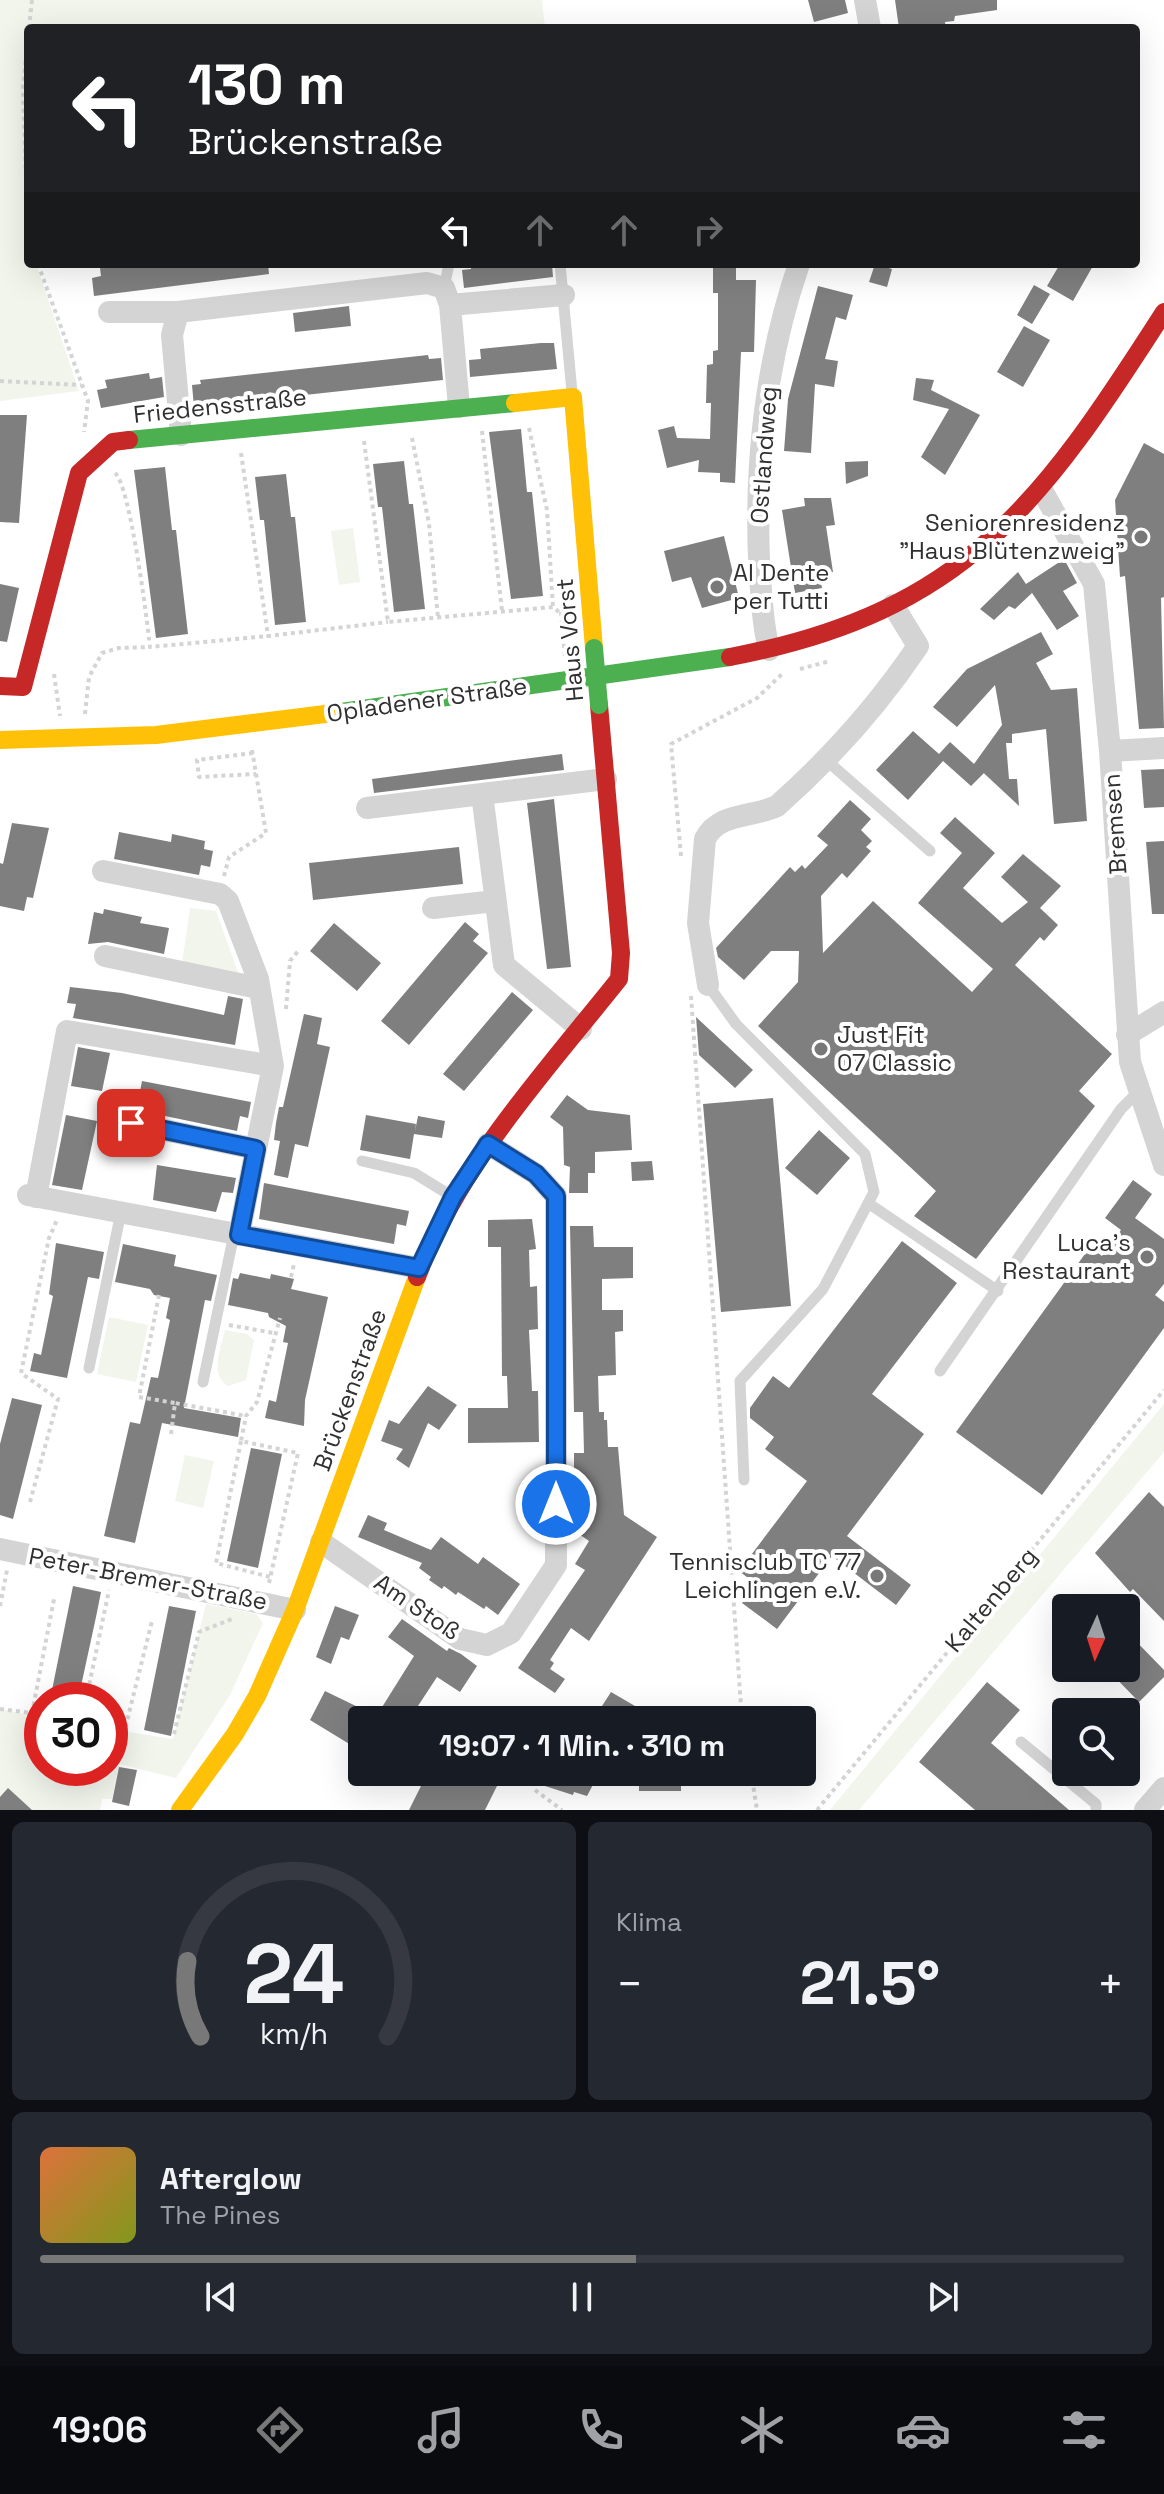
<!DOCTYPE html>
<html lang="de">
<head>
<meta charset="utf-8">
<style>
	:root { --surface:#171b24; --page:#242831; --text:#f1f3f6; --muted:#9ea1a6; --line:#363941; --accent:#787878 }
	body { margin:0; font-family:"Space Grotesk",sans-serif; background:var(--page); color:var(--text); height:100vh; display:flex; flex-direction:column; font-size:30px; white-space:nowrap }
	* { box-sizing:border-box; margin:0 }
	p { font-size:26px; color:var(--muted) }
	.icon { flex:none; width:44px; height:44px; fill:none; stroke:currentColor; stroke-width:2; stroke-linecap:round; stroke-linejoin:round }
	.map { position:relative; height:1810px; overflow:hidden }
	.details { display:flex; flex-direction:column; gap:12px; padding:12px; background:#0d0f14; flex:1 }
	.details>* { flex:none }
	.guide { position:absolute; left:24px; top:24px; width:1116px; height:244px; border-radius:8px; box-shadow:0 8px 32px #0002; background:#202124; color:#fff; overflow:hidden }
	.needle { width:52px; rotate:183deg }
	.fabs { position:absolute; left:1052px; top:1594px; display:grid; gap:16px }
	.fabs a { display:grid; place-items:center; width:88px; height:88px; border-radius:8px; background:var(--surface); box-shadow:0 8px 32px #0002; font-size:40px }
	.speed { position:absolute; left:24px; top:1682px; display:flex; gap:16px; font-size:40px; font-weight:700; text-align:center }
	.speed>* { display:grid; place-content:center; width:104px; height:104px; border-radius:50%; background:var(--surface); box-shadow:0 8px 32px #0002; line-height:1 }
	.speed .limit { border:12px solid #d22; background:#fff; color:#111 }
	.pin { position:absolute; display:grid; place-items:center; width:68px; height:68px; color:#fff; margin:-34px; border-radius:16px; box-shadow:0 4px 12px #0006 }
	.me { position:absolute; width:88px; margin:-44px; rotate:0deg; stroke-linejoin:round; filter:drop-shadow(0 0 6px #0008) }
	.turn { display:flex; align-items:center; gap:28px; height:168px; padding:0 32px; font-size:36px }
	.turn .icon { width:104px; height:104px; stroke-width:2.5 }
	.turn b { display:block; font-size:56px; line-height:68px }
	.lanes { display:flex; align-items:center; height:76px; padding:0 32px; background:#0003; justify-content:center; gap:40px; direction:ltr }
	.lanes .off { opacity:.35 }
	.big { font-size:60px; font-weight:600; line-height:1.1 }
	.details .tile { flex:1; display:flex; flex-direction:column; justify-content:center; gap:12px; min-width:0; padding:0 28px; border-radius:12px; background:var(--page) }
	.details .dial { align-items:center; gap:0 }
	.dial svg { height:208px; overflow:visible; fill:none; stroke:var(--line); stroke-width:7; stroke-linecap:round; text-anchor:middle }
	.dial text { fill:var(--text); stroke:none }
	.song { display:flex; align-items:center; gap:24px }
	.cover { width:96px; height:96px; border-radius:12px; background:linear-gradient(135deg,hsl(20 70% 55%),hsl(70 70% 35%)) }
	.played { height:8px; border-radius:4px; background:linear-gradient(90deg,var(--accent) 55%,var(--line) 55%) }
	.keys { display:flex; justify-content:space-around; direction:ltr }
	.heat { display:flex; justify-content:space-between; align-items:center; font-size:44px; direction:ltr }
	.details .tiles { flex:1; display:grid; gap:12px; grid-template-columns:1fr 1fr }
	.tile:last-child { grid-column:span 2 }
	.trip { position:absolute; left:348px; top:1706px; width:468px; height:80px; border-radius:8px; background:var(--surface); box-shadow:0 8px 32px #0002; font-weight:600; line-height:80px; text-align:center }
	.dock { display:flex; height:128px; justify-content:space-around; align-items:center; background:#090b0e; color:var(--muted) }
	.dock .icon { width:56px; height:56px }
	.dock .on { color:var(--accent) }
	.dock b { font-size:36px; color:var(--text) }
	.map>svg:first-child { display:block }
	.green { fill:#f1f5ec }
	.building { fill:#7f7f7f }
	.lines { fill:none; stroke-linecap:round; stroke-linejoin:round }
	.path { stroke:#d4d4d4; stroke-width:4; stroke-dasharray:4 4; stroke-linecap:butt }
	.lane { stroke:#d4d4d4; stroke-width:11 }
	.street { stroke:#d4d4d4; stroke-width:22 }
	.fast { stroke:#4caf50; stroke-width:18 }
	.slow { stroke:#ffc107; stroke-width:18 }
	.jam { stroke:#c62828; stroke-width:18 }
	.fast-bridge { stroke:#4caf50; stroke-width:18 }
	.route-casing { stroke:#114b97; stroke-width:20 }
	.route { stroke:#1a73e8; stroke-width:14 }
	.poi-dot { fill:#787878; stroke:#fff; stroke-width:3 }
	.labels { text-anchor:middle; stroke-width:8; stroke-linejoin:round; paint-order:stroke }
	.street-label { font-size:24px; fill:#303030; stroke:#fff }
	.poi-label { font-size:24px; fill:#303030; stroke:#fff; text-anchor:end }
</style>
</head>
<body>
<div class="map">
<svg width="1164" height="1810" viewBox="0 0 1164 1810">
	<rect width="100%" height="100%" fill="#fff"/>
	<path class="green" d="M0 0H542L545 28H28V228L25 230 28 264H36L79 391 0 401Z
		M353 528 360 582 339 585 331 531Z
		M190 908 216 911 239 975 182 964Z
		M109 1317 148 1325 136 1382 97 1374Z
		M225 1330 247 1334 254 1340 246 1380 228 1386C209 1374 221 1349 225 1330Z
		M1164 1404V1452L859 1810H830Z
		M185 1455 214 1461 203 1508 175 1501Z
		M206 1604 256 1614 263 1623 230 1695 176 1778 119 1764 112 1799H102L100 1810H0V1709L42 1718V1768H110V1729L173 1739Z"/>
	<path class="building" d="M808 0H845L848 13 814 22Z
		M895 0H997V10L955 16 954 21 945 22 946 28H899Z
		M135 264H268L269 274 94 296 92 278 101 276 100 268Z
		M471 264H552L553 277 464 288 462 270 471 269Z
		M713 264H736V280H756L754 352H741L735 483 720 482V473L698 472 699 460 667 468 658 430 674 426 677 438 710 439 711 403H706L707 365 713 364V351L718 350V293H713Z
		M875 264 892 269 887 287 869 282Z
		M1060 264H1094L1073 301 1047 286Z
		M1034 285 1050 294 1032 324 1017 315Z
		M818 286 853 295 846 320 836 317 825 359 838 361 834 387 815 384 811 453 784 451 788 399Z
		M349 306 351 326 295 332 293 313Z
		M1024 326 1050 340 1023 387 997 372Z
		M541 343H554L557 369 470 377 469 360 481 359 480 349Z
		M428 355 429 359 441 358 443 380 194 407 192 385 201 384 200 380Z
		M149 373 150 379 162 377 164 397 101 408 97 390 107 388 105 380Z
		M916 378 934 380 931 390 980 415 945 475 921 457 949 409 913 400Z
		M0 415H27L19 523 0 522Z
		M521 429 527 492H532L543 596 511 599 489 432Z
		M1144 443 1164 454V597L1161 598 1164 728 1139 729 1125 576 1120 577 1115 500Z
		M404 461 409 504H413L425 609 394 612 382 507H378L373 464Z
		M868 461V476L846 484 845 462Z
		M165 467 172 530H176L188 634 156 638 134 470Z
		M286 474 291 517H295L306 622 275 625 264 520H260L255 477Z
		M804 498H831L835 525 826 526 833 572 820 575 822 588 795 593 782 510 805 506Z
		M724 536 739 598 702 608 691 577 672 582 664 551Z
		M1064 559 1077 583 1063 591 1079 616 1057 630 1026 584Z
		M1018 572 1032 593 1015 609 1009 606 994 620 980 609Z
		M0 584 19 588 7 642 0 641Z
		M1041 632 1053 654 1036 663 1051 690 1077 688 1087 821 1054 824 1046 729 1012 734V743H1006L1009 779H1017L1019 806 974 764 1002 725 995 685 957 727 933 707 967 669Z
		M913 731 939 754 950 742 984 773 971 786 943 761 908 800 876 770Z
		M562 754 564 770 374 793 372 779Z
		M1164 769V807L1144 808 1141 770Z
		M554 799 571 967 547 969 527 803Z
		M850 800 871 819 861 830 872 841 866 847 871 851 847 878 842 873 821 896 823 953 873 901 972 992 993 969 918 903 962 853 940 833 955 817 995 853 963 888 1002 923 1028 902 1001 877 1023 854 1061 886 1040 908 1058 925 1044 941 1040 937 1015 965 1112 1054 1079 1091 1095 1106 976 1259 914 1216 936 1191 758 1026 798 982 799 951H771L744 980 718 957 716 948 790 867 795 872 802 865 805 869 828 845 817 836Z
		M12 823 49 828 33 898 27 897 24 911 0 906V863L3 864Z
		M119 832 171 842 172 834 205 841 204 849 213 851 210 867 201 865 199 875 114 859Z
		M1164 841V914H1152L1146 842Z
		M459 847 463 884 313 900 309 863Z
		M104 909 142 917 140 923 169 928 164 954 108 942 88 944 94 912 103 914Z
		M465 922 479 934 473 941 488 953 409 1045 381 1021Z
		M334 923 381 963 357 991 310 951Z
		M70 987 122 993 224 1015 228 996 243 999 235 1045 73 1018 76 1004 67 1003Z
		M512 992 533 1010 464 1091 443 1074Z
		M304 1014 322 1018 317 1044 330 1047 308 1147 295 1144 288 1178 274 1175 280 1141 274 1140 276 1123 279 1107H283Z
		M696 1017 753 1070 735 1088 699 1055Z
		M78 1047 110 1053 102 1091 71 1086Z
		M142 1081 251 1102 248 1118 240 1116 237 1131 146 1112 149 1099 139 1097Z
		M567 1095 588 1110 630 1115 632 1150 595 1152V1173H588V1193H569L570 1167 564 1165 563 1127 550 1117Z
		M773 1098 791 1306 721 1312 703 1104Z
		M66 1115 97 1121 82 1190 52 1185Z
		M366 1115 416 1124 415 1131 418 1116 445 1121 442 1138 414 1134 410 1159 360 1150Z
		M819 1130 850 1158 817 1195 785 1168Z
		M652 1161 654 1180 632 1181 631 1162Z
		M157 1165 236 1178 233 1193 222 1192 216 1212 153 1200Z
		M1133 1180 1152 1194 1135 1218 1164 1239V1284L1155 1295 1164 1302V1328L1042 1495 956 1432 1090 1247 1102 1256 1121 1230 1105 1218Z
		M264 1183 409 1211 406 1226 397 1224 394 1244 259 1219Z
		M532 1219 536 1249 529 1250 530 1287 537 1286 538 1329 529 1330 532 1391H538L539 1442 468 1443V1408H508L507 1376H502L501 1247H488V1220Z
		M570 1226H593L594 1247H633V1278L602 1279V1310H623V1331L615 1332 616 1375 598 1376 599 1412H604V1420H607L608 1447H618L624 1515 657 1537 589 1641 571 1628 550 1660 554 1663 550 1669 565 1679 555 1693 518 1668 585 1570 575 1564 589 1541 579 1534 584 1527 586 1497H574V1453H584L583 1412H574Z
		M902 1241 957 1283 872 1394 924 1434 847 1536 911 1585 896 1605 832 1556 777 1629 742 1603 756 1584 739 1571 807 1481 765 1449 774 1437 750 1418V1408L773 1376 789 1388Z
		M56 1243 104 1252 99 1279 88 1277 67 1378 30 1371 34 1353 41 1355 53 1296 49 1294Z
		M123 1244 176 1255 174 1266 217 1275 211 1301 205 1300 184 1408 241 1418 238 1437 162 1423 135 1543 104 1536 130 1422 140 1424 151 1377 158 1378 170 1320 166 1318 170 1298 154 1295 150 1289 115 1282Z
		M240 1273 270 1279 271 1274 294 1279 291 1289 328 1297 305 1400 304 1426 265 1418 269 1400 276 1402 288 1343 283 1342 286 1326 269 1317 268 1313 228 1305 233 1278 238 1279Z
		M428 1386 457 1405 439 1430 428 1423 409 1468 396 1459 403 1449 381 1441 389 1420 399 1424Z
		M12 1398 42 1405 13 1519 0 1515V1444Z
		M251 1448 282 1454 258 1568 227 1561Z
		M1149 1492 1164 1507V1621L1133 1589 1130 1592 1095 1553Z
		M368 1515 387 1523 384 1530 431 1550 441 1537 478 1564 483 1557 520 1584 498 1615 486 1606 484 1609 458 1592 456 1595 444 1586 442 1589 429 1580 431 1577 419 1568 422 1563 358 1537Z
		M73 1586 101 1592 96 1617 78 1700H50Z
		M169 1606 196 1611 171 1736 144 1730Z
		M335 1606 359 1615 349 1640 341 1637 331 1664 316 1657Z
		M402 1619 447 1651 449 1648 461 1654 477 1666 460 1692 437 1677 416 1709 438 1720H374L414 1656 388 1637Z
		M1126 1631 1164 1670V1677L1139 1702 1106 1668H1126Z
		M987 1682 1020 1710 991 1743 1069 1810H975L919 1762Z
		M325 1691 362 1709V1745L353 1741 351 1745 310 1720Z
		M611 1692 635 1706 626 1720H593Z
		M119 1767 137 1770 129 1806 112 1802Z
		M428 1772H504L485 1810H409Z
		M521 1772H584L595 1781 587 1796 574 1792 573 1795 520 1778Z
		M639 1772H681V1791H639Z
		M8 1788 32 1810H0V1797Z"/>
	<g class="lines">
		<path class="path" d="M29 28 32 0
			M28 37 23 88 28 238
			M38 264 88 401 84 432
			M0 381 81 385
			M529 428 547 510 553 607
			M482 431 502 611
			M412 438 429 524 438 618
			M364 441 388 622 553 607 559 612
			M241 453 268 636 388 622
			M115 473C130 485 147 619 150 647L268 636
			M561 612 565 657
			M800 669 830 661
			M54 674 60 716
			M85 714 89 677 102 653 119 648 150 647
			M253 753 197 760 199 777 256 774
			M681 856 671 744 757 698 782 674
			M224 876 229 857 266 833 252 750
			M691 996 742 1720
			M286 1009 290 961 299 950
			M291 1277 294 1264
			M159 1295 139 1397 175 1403
			M229 1325 274 1333
			M171 1434 175 1403 246 1416
			M241 1441 216 1563 270 1577
			M30 1502 58 1399 21 1373 49 1238 57 1220
			M269 1583 298 1453 241 1441 246 1416 257 1402 280 1318
			M0 1606 7 1570
			M86 1700 109 1590
			M0 1709 32 1713 54 1599
			M32 1713 33 1735 42 1743
			M174 1734 199 1632 232 1619
			M110 1754 122 1741 152 1621
			M751 1772 757 1810
			M535 1790 562 1810
			M817 1810 1164 1390"/>
		<path class="lane" d="M560 264 572 392
			M444 288 449 264
			M825 759 930 851
			M708 985 736 1024 865 1154 874 1192 823 1289 740 1381 744 1480
			M362 1161 414 1173 453 1197
			M868 1203 998 1291
			M89 1368 121 1212
			M940 1371 1121 1109 1138 1092
			M203 1382 234 1234
			M1021 1742 1096 1804V1810"/>
		<path class="street" d="M865 0 870 28
			M450 305 564 295
			M109 312H178
			M181 435 172 335 178 312 427 283 444 288 450 305 459 407
			M1043 492 1094 584 1110 751 1130 1062 1164 1165
			M769 650C762 620 761 590 759 559 755 458 766 360 799 264
			M1110 751 1164 748
			M482 794 606 779
			M367 808 482 794 504 965 581 1029
			M103 871 220 894 228 901 258 979 273 1066 256 1149 131 1123
			M433 908 495 901
			M105 956 258 988
			M708 985 698 923 705 839C719 812 752 818 777 806 830 759 879 704 918 646L893 605
			M1127 1035 1164 1012
			M28 1195 419 1268
			M36 1197 67 1031 273 1066
			M239 1235 256 1149
			M321 1542 460 1639 487 1645 511 1633 556 1565V1196L536 1174 488 1144
			M0 1549 295 1610
			M1145 1810 1164 1788"/>
		<path class="fast" d="M129 440 515 403
			M341 712 730 657"/>
		<path class="slow" d="M515 403 573 397 594 648
			M0 740 156 735 341 712
			M180 1810 235 1734 257 1696 295 1610 417 1277"/>
		<path class="jam" d="M730 657C967 612 1042 502 1164 312
			M0 686 23 687 79 473 113 442 129 440
			M417 1277C459 1164 545 1072 619 979L621 953 599 705"/>
		<path class="fast-bridge" d="M594 648 599 705"/>
	</g>
	<g class="lines">
		<g class="route-casing">
			<path id="route" d="M131 1123 256 1149 239 1235 419 1268 453 1197 488 1144 536 1174 556 1196V1504"/>
		</g>
		<use href="#route" class="route"/>
	</g>
	<g class="poi-dot">
		<circle cx="1141" cy="537" r="8"/>
		<circle cx="717" cy="587" r="8"/>
		<circle cx="821" cy="1049" r="8"/>
		<circle cx="1147" cy="1257" r="8"/>
		<circle cx="877" cy="1576" r="8"/>
	</g>
	<g class="labels">
		<g class="street-label">
			<text transform="translate(220 406) rotate(-6)" y="8">Friedensstraße</text>
			<text transform="translate(764 455) rotate(-86)" y="8">Ostlandweg</text>
			<text transform="translate(570 640) rotate(-95)" y="8">Haus Vorst</text>
			<text transform="translate(427 700) rotate(-8)" y="8">Opladener Straße</text>
			<text transform="translate(1115 824) rotate(-94)" y="8">Bremsen</text>
			<text transform="translate(350 1390) rotate(-70)" y="8">Brückenstraße</text>
			<text transform="translate(148 1579) rotate(11)" y="8">Peter-Bremer-Straße</text>
			<text transform="translate(991 1600) rotate(-50)" y="8">Kaltenberg</text>
			<text transform="translate(417 1607) rotate(34)" y="8">Am Stoß</text>
		</g>
		<g class="poi-label">
			<text x="1125" y="531">Seniorenresidenz<tspan x="1125" dy="28">"Haus Blütenzweig"</tspan></text>
			<text x="733" y="581" text-anchor="start">AI Dente<tspan x="733" dy="28">per Tutti</tspan></text>
			<text x="837" y="1043" text-anchor="start">Just Fit<tspan x="837" dy="28">07 Classic</tspan></text>
			<text x="1131" y="1251">Luca's<tspan x="1131" dy="28">Restaurant</tspan></text>
			<text x="861" y="1570">Tennisclub TC 77<tspan x="861" dy="28">Leichlingen e.V.</tspan></text>
		</g>
	</g>
</svg>
<div class="fabs">
<a><svg class="needle" viewBox="-14 -14 28 28"><path d="M0-13l5 13h-10z" fill="#e53935"/><path d="M0 13l5-13h-10z" fill="#9ea1a6"/></svg></a>
<a><svg class="icon" aria-label="search" viewBox="0 0 24 24"><circle cx="10" cy="10" r="6"/><path d="M15 15l6 6"/></svg></a>
</div>
<div class="speed"><div class="limit">30</div></div>
<div class="pin" style="left:131px;top:1123px;background:#d93025"><svg class="icon" aria-label="arrive" viewBox="0 0 24 24"><path d="M6 21V4h12l-3 4 3 4H6"/></svg></div>
<svg class="me" style="left:556px;top:1504px" viewBox="-20 -20 40 40"><circle r="17" fill="#1a73e8" stroke="#fff" stroke-width="3"/><path d="M0-11L8 9 0 5-8 9z" fill="#fff"/></svg>
<div class="trip">19:07 · 1 Min. · 310 m</div>
<div class="guide">
<div class="turn"><svg class="icon" aria-label="left" viewBox="0 0 24 24"><path d="M17 20v-9H6M10 6l-5 5 5 5"/></svg><div><b>130 m</b>Brückenstraße</div></div>
<div class="lanes"><svg class="icon" aria-label="left" viewBox="0 0 24 24"><path d="M17 20v-9H6M10 6l-5 5 5 5"/></svg><svg class="icon off" aria-label="ahead" viewBox="0 0 24 24"><path d="M12 20V5M6 11l6-6 6 6"/></svg><svg class="icon off" aria-label="ahead" viewBox="0 0 24 24"><path d="M12 20V5M6 11l6-6 6 6"/></svg><svg class="icon off" aria-label="right" viewBox="0 0 24 24"><path d="M7 20v-9h11M14 6l5 5-5 5"/></svg></div>
</div>
</div>
<section class="details">
<div class="tiles">
<div class="tile dial"><svg viewBox="0 0 100 80">
<path d="M14 69A42 42 0 1 1 86 69"/>
<path d="M14 69A42 42 0 0 1 9 40" stroke="#787878"/>
<text x="50" y="56" font-size="32" font-weight="700">24</text>
<text x="50" y="72" font-size="11">km/h</text>
</svg></div>
<div class="tile"><p>Klima</p>
<div class="heat"><a>−</a><b class="big">21.5°</b><a>+</a></div>
</div>
<div class="tile">
<div class="song"><i class="cover"></i><div><b>Afterglow</b><p>The Pines</p></div></div>
<div class="played"></div>
<div class="keys"><svg class="icon" aria-label="previous" viewBox="0 0 24 24"><path d="M18 5L8 12l10 7zM5 5v14"/></svg><svg class="icon" aria-label="pause" viewBox="0 0 24 24"><path d="M8 5v14M16 5v14"/></svg><svg class="icon" aria-label="next" viewBox="0 0 24 24"><path d="M6 5l10 7-10 7zM19 5v14"/></svg></div>
</div>
</div>
</section>
<nav class="dock">
<b>19:06</b>
<svg class="icon on" aria-label="directions" viewBox="0 0 24 24"><path d="M12 3l9 9-9 9-9-9zM9 14v-3h6M13 9l2 2-2 2"/></svg>
<svg class="icon" aria-label="music" viewBox="0 0 24 24"><path d="M9 18V5l10-2v13"/><circle cx="6" cy="18" r="3"/><circle cx="16" cy="16" r="3"/></svg>
<svg class="icon" aria-label="phone" viewBox="0 0 24 24"><path d="M5 4h4l2 5-3 2q2 4 5 5l2-3 5 2v4C11 20 4 13 5 4z"/></svg>
<svg class="icon" aria-label="climate" viewBox="0 0 24 24"><path d="M12 3v18M4 7l16 10M4 17L20 7"/></svg>
<svg class="icon" aria-label="car" viewBox="0 0 24 24"><path d="M5 17H2v-5l4-1 3-4h7l3 4 3 1v5h-3M9 17h6M6 11h13"/><circle cx="7" cy="17" r="2"/><circle cx="17" cy="17" r="2"/></svg>
<svg class="icon" aria-label="filters" viewBox="0 0 24 24"><path d="M4 7h16M4 17h16"/><circle cx="9" cy="7" r="2"/><circle cx="15" cy="17" r="2"/></svg>
</nav>
</body>
</html>
